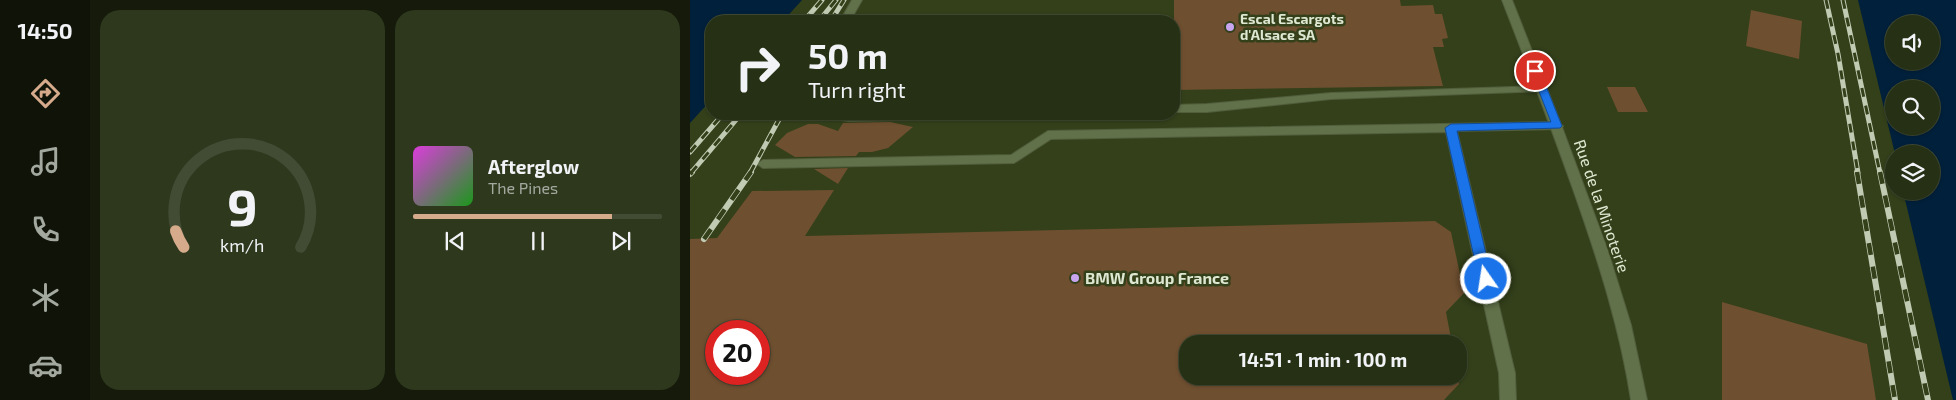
<!DOCTYPE html>
<html lang="en">
<head>
<meta charset="utf-8">
<style>
	:root { --surface:#263014; --page:#2e381d; --text:#f1f3f6; --muted:#a4a9a0; --line:#424b34; --accent:#d6ab8b }
	body { margin:0; font-family:"Exo 2",sans-serif; background:var(--page); color:var(--text); height:100vh; display:flex; flex-direction:column; font-size:19px; white-space:nowrap }
	* { box-sizing:border-box; margin:0 }
	p { font-size:16px; color:var(--muted) }
	.icon { flex:none; width:28px; height:28px; fill:none; stroke:currentColor; stroke-width:2; stroke-linecap:round; stroke-linejoin:round }
	.map { position:relative; flex:1; overflow:hidden }
	.side { display:flex; flex-direction:column; gap:10px; padding:10px; background:#151a0b; width:600px }
	.side>* { flex:none }
	.top-card { position:absolute; left:15px; top:15px; width:475px; height:105px; border-radius:20px; box-shadow:0 1px 4px #0004,0 0 0 1px var(--line); background:#263014; color:var(--text); overflow:hidden }
	.tools { position:absolute; left:1195px; top:15px; display:grid; gap:10px }
	.tools a { display:grid; place-items:center; width:55px; height:55px; border-radius:50%; background:var(--surface); box-shadow:0 1px 4px #0004,0 0 0 1px var(--line); font-size:25px }
	.speed { position:absolute; left:15px; top:320px; display:flex; gap:10px; font-size:25px; font-weight:700; text-align:center }
	.speed>* { display:grid; place-content:center; width:65px; height:65px; border-radius:50%; background:var(--surface); box-shadow:0 1px 4px #0004,0 0 0 1px var(--line); line-height:1 }
	.speed .limit { border:8px solid #d22; background:#fff; color:#111 }
	.pin { position:absolute; display:grid; place-items:center; width:42px; height:42px; color:#fff; margin:-21px; border:2px solid #fff; border-radius:50%; box-shadow:0 1px 5px #0007 }
	.me { position:absolute; width:55px; margin:-28px; rotate:347deg; stroke-linejoin:round; filter:drop-shadow(0 0 4px #0008) }
	.turn { display:flex; align-items:center; gap:18px; height:105px; padding:0 20px; font-size:22px }
	.turn .icon { width:65px; height:65px; stroke-width:2.5 }
	.turn b { display:block; font-size:35px; line-height:42px }
	.side .widget { flex:1; display:flex; flex-direction:column; justify-content:center; gap:8px; min-width:0; padding:0 18px; border-radius:20px; background:var(--page) }
	.side .dial { align-items:center; gap:0 }
	.dial svg { height:130px; overflow:visible; fill:none; stroke:var(--line); stroke-width:7; stroke-linecap:round; text-anchor:middle }
	.dial text { fill:var(--text); stroke:none }
	.song { display:flex; align-items:center; gap:15px }
	.cover { width:60px; height:60px; border-radius:8px; background:linear-gradient(135deg,hsl(300 70% 55%),hsl(120 70% 35%)) }
	.played { height:5px; border-radius:2px; background:linear-gradient(90deg,var(--accent) 80%,var(--line) 80%) }
	.keys { display:flex; justify-content:space-around; direction:ltr }
	.side .tiles { flex:1; display:grid; gap:10px; grid-template-columns:repeat(2,1fr) }
	.trip { position:absolute; left:489px; top:335px; width:288px; height:50px; border-radius:20px; background:var(--surface); box-shadow:0 1px 4px #0004,0 0 0 1px var(--line); font-weight:700; line-height:50px; text-align:center }
	main { display:flex; flex:1; min-height:0 }
	.tab-bar { display:flex; flex-direction:column; width:90px; justify-content:space-around; align-items:center; background:#0f1308; color:var(--muted) }
	.tab-bar .icon { width:35px; height:35px }
	.tab-bar .current { color:var(--accent) }
	.tab-bar b { font-size:22px; color:var(--text) }
	.map>svg:first-child { display:block }
	.water { fill:#00203b; fill-rule:evenodd }
	.building { fill:#6e4f30; fill-rule:evenodd }
	.lines { fill:none; stroke-linecap:round; stroke-linejoin:round }
	.service-casing { stroke:#515d3b; stroke-width:2 }
	.minor-casing { stroke:#515d3b; stroke-width:2 }
	.service { fill:#617149; fill-rule:evenodd }
	.minor { fill:#617149; fill-rule:evenodd }
	.rail-far1-casing { stroke:#c1cab2; stroke-width:5 }
	.rail-casing { stroke:#c1cab2; stroke-width:6 }
	.rail-far1 { stroke:#33401a; stroke-width:3; stroke-dasharray:9; stroke-linecap:butt }
	.rail { stroke:#33401a; stroke-width:4.5; stroke-dasharray:12; stroke-linecap:butt }
	.route { fill:#1a73e8; stroke:#114b97 }
	.poi-dot { fill:#c8a5ee; stroke:#33401a; stroke-width:2 }
	.labels { text-anchor:middle; stroke-width:5; stroke-linejoin:round; paint-order:stroke }
	.far-poi-label { font-size:14px; font-weight:bold; fill:#dee7d1; stroke:#33401a; text-anchor:start }
	.street-label { font-size:16px; fill:#dee7d1; stroke:#33401a }
	.poi-label { font-size:16px; font-weight:bold; fill:#dee7d1; stroke:#33401a; text-anchor:start }
</style>
</head>
<body>
<main>
<nav class="tab-bar">
<b>14:50</b>
<svg class="icon current" aria-label="directions" viewBox="0 0 24 24"><path d="M12 3l9 9-9 9-9-9zM9 14v-3h6M13 9l2 2-2 2"/></svg>
<svg class="icon" aria-label="music" viewBox="0 0 24 24"><path d="M9 18V5l10-2v13"/><circle cx="6" cy="18" r="3"/><circle cx="16" cy="16" r="3"/></svg>
<svg class="icon" aria-label="phone" viewBox="0 0 24 24"><path d="M5 4h4l2 5-3 2q2 4 5 5l2-3 5 2v4C11 20 4 13 5 4z"/></svg>
<svg class="icon" aria-label="climate" viewBox="0 0 24 24"><path d="M12 3v18M4 7l16 10M4 17L20 7"/></svg>
<svg class="icon" aria-label="car" viewBox="0 0 24 24"><path d="M5 17H2v-5l4-1 3-4h7l3 4 3 1v5h-3M9 17h6M6 11h13"/><circle cx="7" cy="17" r="2"/><circle cx="17" cy="17" r="2"/></svg>
</nav>
<section class="side">
<div class="tiles">
<div class="widget dial"><svg viewBox="0 0 100 80">
<path d="M14 69A42 42 0 1 1 86 69"/>
<path d="M14 69A42 42 0 0 1 9 59" stroke="#d6ab8b"/>
<text x="50" y="56" font-size="32" font-weight="700">9</text>
<text x="50" y="72" font-size="11">km/h</text>
</svg></div>
<div class="widget">
<div class="song"><i class="cover"></i><div><b>Afterglow</b><p>The Pines</p></div></div>
<div class="played"></div>
<div class="keys"><svg class="icon" aria-label="previous" viewBox="0 0 24 24"><path d="M18 5L8 12l10 7zM5 5v14"/></svg><svg class="icon" aria-label="pause" viewBox="0 0 24 24"><path d="M8 5v14M16 5v14"/></svg><svg class="icon" aria-label="next" viewBox="0 0 24 24"><path d="M6 5l10 7-10 7zM19 5v14"/></svg></div>
</div>
</div>
</section>
<div class="map">
<svg width="1266" height="400" viewBox="0 0 1266 400">
	<rect width="100%" height="100%" fill="#33401a"/>
	<path class="water" d="M0 0H112L93 21H21V100L0 123Z
		M1168 0H1266V400H1263L1213 191H1241V154H1205ZM1204 24H1241V61H1204ZM1204 89H1241V126H1204Z"/>
	<path class="building" d="M484 0H710L711 6 743 5 745 14H752L758 38 752 39 754 47H743L753 86 484 90Z
		M1061 10 1112 21 1109 59 1056 46Z
		M917 87H945L958 112H928Z
		M200 122 223 127 198 148 182 152H169L166 156 105 157 85 145 97 133 118 124H128L148 131 153 123Z
		M158 168 148 184 124 169Z
		M144 190 115 236 745 221 761 232 774 293 756 312 762 344H498V376H767L769 384 754 400H0V239L27 238 62 191ZM26 331H69V374H26Z
		M1032 302 1177 344 1186 400H1032Z"/>
	<g class="lines">
		<g class="service-casing">
			<path id="service" d="M162 0H172L160 21H150Z
				M852 86 856 87 857 89 856 91 641 99 517 112H484V105L517 104 641 93Z
				M132 114H313L307 118 159 121 137 118Z
				M867 122 873 126 871 129 767 131 825 373 826 400H810L809 373 756 132 361 139 324 163 73 168 67 164 73 160 321 155 358 131Z"/>
		</g>
		<g class="minor-casing">
			<path id="minor" d="M812 0H822L872 127 918 251 941 325 957 400H941C930 328 908 260 884 192 861 127 837 64 812 0Z"/>
		</g>
		<use href="#service" class="service"/>
		<use href="#minor" class="minor"/>
		<g class="rail-far1-casing">
			<path id="rail-far1" d="M1136 0 1148 54 1168 173
				M1153 0 1190 173
				M114 21 132 0
				M129 21 146 0
				M141 21 154 0
				M0 152 33 114
				M1 173 51 114
				M60 173 92 114"/>
		</g>
		<g class="rail-casing">
			<path id="rail" d="M1167 172 1205 400
				M1190 172 1238 400
				M0 174 2 172
				M14 239 61 172"/>
		</g>
		<use href="#rail-far1" class="rail-far1"/>
		<use href="#rail" class="rail"/>
	</g>
	<path class="route" d="M845 68 850 71 872 126 870 128 767 131 802 279 800 282H791L789 279 755 128 761 124 861 122 841 71Z"/>
	<g class="poi-dot">
		<circle cx="540" cy="27" r="5"/>
		<circle cx="385" cy="278" r="5"/>
	</g>
	<g class="labels">
		<g class="far-poi-label">
			<text x="550" y="24">Escal Escargots<tspan x="550" dy="16">d'Alsace SA</tspan></text>
		</g>
		<g class="street-label">
			<text transform="translate(912 206) rotate(71)" y="6">Rue de la Minoterie</text>
		</g>
		<g class="poi-label">
			<text x="395" y="284">BMW Group France</text>
		</g>
	</g>
</svg>
<div class="tools">
<a><svg class="icon" aria-label="sound" viewBox="0 0 24 24"><path d="M4 9h4l5-4v14l-5-4H4zM17 9q2 3 0 6"/></svg></a>
<a><svg class="icon" aria-label="search" viewBox="0 0 24 24"><circle cx="10" cy="10" r="6"/><path d="M15 15l6 6"/></svg></a>
<a><svg class="icon" aria-label="layers" viewBox="0 0 24 24"><path d="M12 4l9 5-9 5-9-5zM3 14l9 5 9-5"/></svg></a>
</div>
<div class="speed"><div class="limit">20</div></div>
<div class="pin" style="left:845px;top:71px;background:#d93025"><svg class="icon" aria-label="arrive" viewBox="0 0 24 24"><path d="M6 21V4h12l-3 4 3 4H6"/></svg></div>
<svg class="me" style="left:796px;top:279px" viewBox="-20 -20 40 40"><circle r="17" fill="#1a73e8" stroke="#fff" stroke-width="3"/><path d="M0-11L8 9 0 5-8 9z" fill="#fff"/></svg>
<div class="trip">14:51 · 1 min · 100 m</div>
<div class="top-card">
<div class="turn"><svg class="icon" aria-label="right" viewBox="0 0 24 24"><path d="M7 20v-9h11M14 6l5 5-5 5"/></svg><div><b>50 m</b>Turn right</div></div>
</div>
</div>
</main>
</body>
</html>
